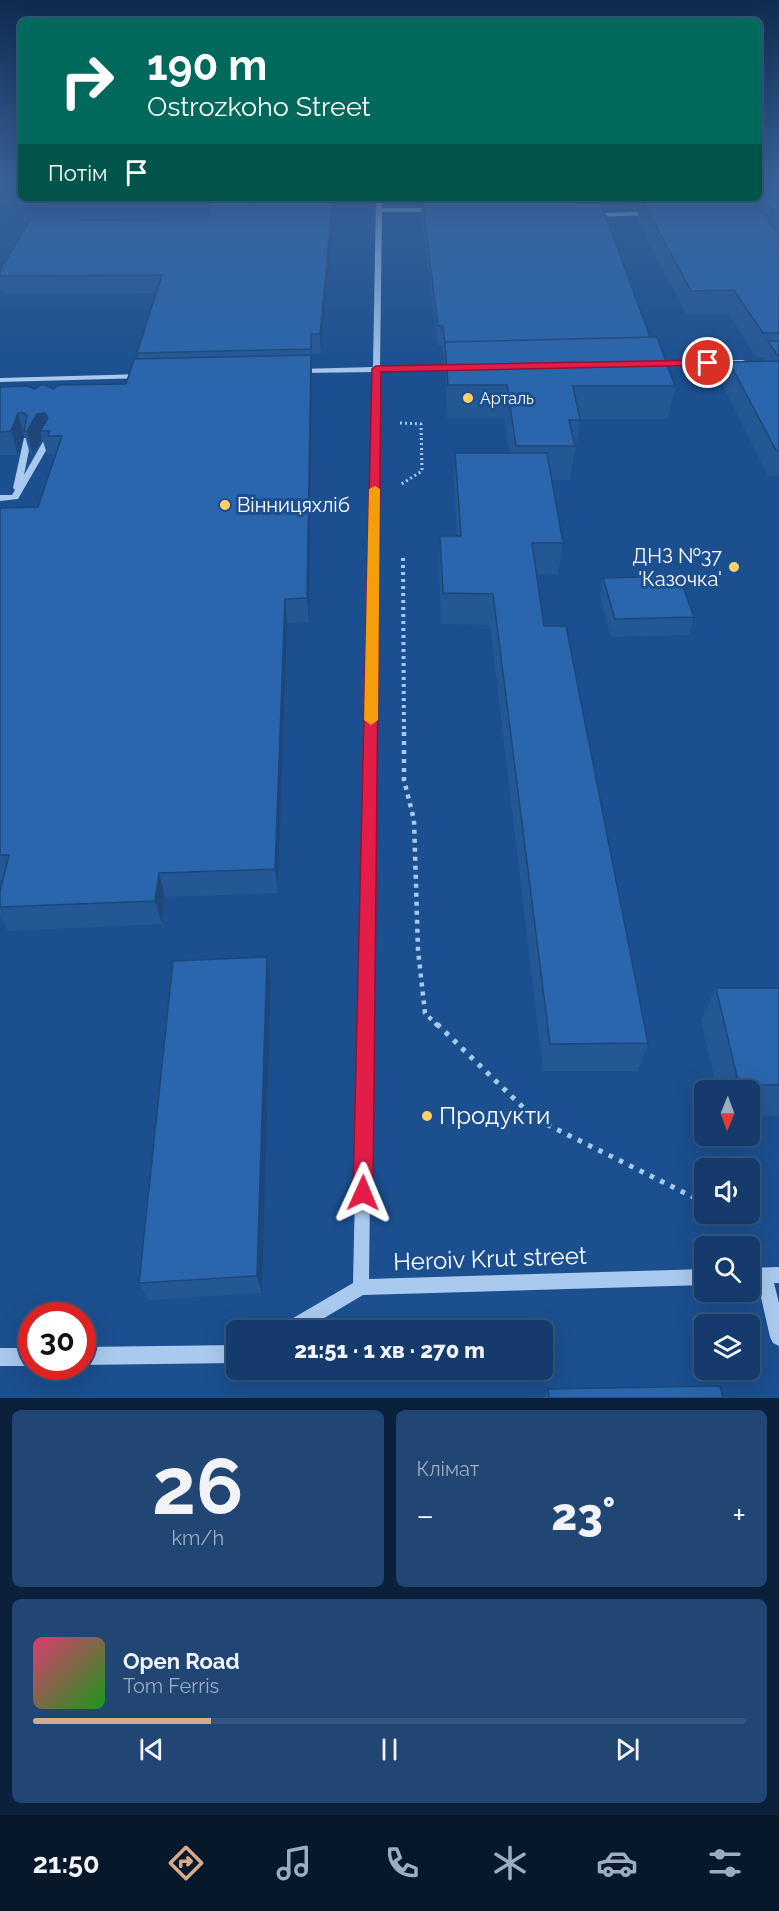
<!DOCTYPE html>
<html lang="uk">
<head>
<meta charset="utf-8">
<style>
	:root { --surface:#143b6b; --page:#214673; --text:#f1f3f6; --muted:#9dadc1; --line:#33557e; --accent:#d6ab8b }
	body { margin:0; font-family:Raleway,sans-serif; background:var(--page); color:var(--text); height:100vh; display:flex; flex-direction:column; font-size:22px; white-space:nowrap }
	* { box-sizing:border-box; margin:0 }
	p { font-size:20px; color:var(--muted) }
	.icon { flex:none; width:33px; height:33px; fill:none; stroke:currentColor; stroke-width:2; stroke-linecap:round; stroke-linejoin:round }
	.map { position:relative; height:1398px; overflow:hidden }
	.side { display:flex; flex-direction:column; gap:12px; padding:12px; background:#0b203b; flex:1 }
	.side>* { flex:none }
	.hud { position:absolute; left:18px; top:18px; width:744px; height:183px; border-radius:9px; box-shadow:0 6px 24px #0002,0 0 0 2px var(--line); background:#00695c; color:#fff; overflow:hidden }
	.needle { width:39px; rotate:181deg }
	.controls { position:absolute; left:694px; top:1080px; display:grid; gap:12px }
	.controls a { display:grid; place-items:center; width:66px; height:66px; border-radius:9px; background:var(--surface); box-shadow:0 6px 24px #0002,0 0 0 2px var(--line); font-size:30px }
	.speed { position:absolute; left:18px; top:1302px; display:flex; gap:12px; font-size:30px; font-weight:700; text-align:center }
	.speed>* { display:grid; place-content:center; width:78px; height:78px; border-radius:50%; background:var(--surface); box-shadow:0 6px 24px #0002,0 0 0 2px var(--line); line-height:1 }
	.speed .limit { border:9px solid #d22; background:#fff; color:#111 }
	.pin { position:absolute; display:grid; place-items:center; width:51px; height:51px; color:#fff; margin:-26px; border:3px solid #fff; border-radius:50%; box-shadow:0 2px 6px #0007 }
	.me { position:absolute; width:66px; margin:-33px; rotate:1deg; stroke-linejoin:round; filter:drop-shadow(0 0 4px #0008) }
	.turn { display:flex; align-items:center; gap:21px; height:126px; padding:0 30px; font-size:27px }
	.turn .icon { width:78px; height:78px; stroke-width:2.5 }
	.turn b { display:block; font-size:42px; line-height:51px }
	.then { display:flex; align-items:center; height:57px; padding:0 30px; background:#0003; gap:12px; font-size:22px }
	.big { font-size:45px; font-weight:800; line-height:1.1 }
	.side .widget { flex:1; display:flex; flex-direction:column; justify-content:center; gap:9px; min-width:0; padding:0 21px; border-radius:9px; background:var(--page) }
	.side .dial { align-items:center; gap:0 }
	.dial b { font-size:78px; line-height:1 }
	.song { display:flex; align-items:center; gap:18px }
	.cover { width:72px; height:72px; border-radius:9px; background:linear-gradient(135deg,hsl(340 70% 55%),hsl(120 70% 35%)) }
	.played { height:6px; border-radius:3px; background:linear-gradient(90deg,var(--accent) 25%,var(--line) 25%) }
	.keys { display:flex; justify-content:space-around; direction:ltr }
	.heat { display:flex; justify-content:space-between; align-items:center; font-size:33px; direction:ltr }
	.side .tiles { flex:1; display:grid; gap:12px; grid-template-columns:1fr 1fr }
	.widget:last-child { grid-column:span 2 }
	.trip { position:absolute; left:226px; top:1320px; width:327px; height:60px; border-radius:9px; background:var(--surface); box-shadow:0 6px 24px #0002,0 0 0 2px var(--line); font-weight:800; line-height:60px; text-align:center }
	.dock { display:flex; height:96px; justify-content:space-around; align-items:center; background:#08182b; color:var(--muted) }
	.dock .icon { width:42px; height:42px }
	.dock .active { color:var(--accent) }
	.dock b { font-size:27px; color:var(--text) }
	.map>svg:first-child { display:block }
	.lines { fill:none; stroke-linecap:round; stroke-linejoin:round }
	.path-far3 { stroke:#a9c9ee; stroke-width:3; stroke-dasharray:2 3; stroke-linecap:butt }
	.path-far2 { stroke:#a9c9ee; stroke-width:4; stroke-dasharray:3 4; stroke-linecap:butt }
	.path-far1 { stroke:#a9c9ee; stroke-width:4.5; stroke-dasharray:4 5; stroke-linecap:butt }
	.path { stroke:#a9c9ee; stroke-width:5; stroke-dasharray:4.5 7; stroke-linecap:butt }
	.minor { fill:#a9c9ee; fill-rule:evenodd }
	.wall { fill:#245895 }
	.shaded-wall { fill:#1d4779 }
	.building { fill:#2a66ad; stroke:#1d4779; stroke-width:1.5 }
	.route { fill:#e11d48; stroke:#92132f; stroke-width:1.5 }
	.slow { fill:#f59e0b }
	.poi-dot { fill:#ffd166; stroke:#1b4f8f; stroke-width:2 }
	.labels { text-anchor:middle; stroke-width:6; stroke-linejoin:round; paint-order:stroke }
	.far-poi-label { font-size:16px; fill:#fff; stroke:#1b4f8f; text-anchor:start }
	.poi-label { font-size:20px; fill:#fff; stroke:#1b4f8f; text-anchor:start }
	.near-poi-label { font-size:24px; fill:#fff; stroke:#1b4f8f; text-anchor:start }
	.near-street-label { font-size:24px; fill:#fff; stroke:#1b4f8f }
</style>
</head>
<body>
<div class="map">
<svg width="779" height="1398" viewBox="0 0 779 1398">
	<rect width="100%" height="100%" fill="#1b4f8f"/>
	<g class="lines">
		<path class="path-far3" d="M400 423 421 424 422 471 400 485"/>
		<path class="path-far2" d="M403 558 404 733"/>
		<path class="path-far1" d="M404 732V780L414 820 418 950 425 1013 438 1026"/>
		<path class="path" d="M437 1024 534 1118 703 1202"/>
		<path class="minor" d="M376 198H382V208H436L439 210 436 212H382L380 367 458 366 462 368 458 370 380 372 369 1279 705 1269V1285L363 1295 304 1330H281L283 1324 353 1283 373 372 299 373 295 371 299 369 373 367Z
			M651 212 654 214 653 215 592 217 589 215 592 213Z
			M743 360 747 362 745 363 653 366 649 364 653 362Z
			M143 374 147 376 146 378 0 382V378Z
			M24 438H30L31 440 24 475 45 438H51L52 440 18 499 0 501V495H12L15 490 13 488Z
			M779 1267V1283H774L779 1303V1346L773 1343 770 1337 758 1284H750V1268Z
			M237 1345V1363L82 1365V1347Z
			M0 1348H32V1366H0Z"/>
	</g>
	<path class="wall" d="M0 182H21V198H50L45 205H0Z
		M759 182H779V475L768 476 723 386 729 362 763 361 764 357H756L729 314H686L637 219 639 211H633L627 198H759Z
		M335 198 321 354H312L309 622 287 623 278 893 165 897 162 924 8 931 0 915V892L3 880H0V508L38 507 54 459 53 454H47L42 438 33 454H30L25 436H24L18 455H0V387L35 389H53L126 384 139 359 137 353 156 293 2 294 0 288V270L207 219Z
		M420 198H608L597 203 650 337 675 386 668 419H580L575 453H574L570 480H551L563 543 558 574H536L544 626 648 1043 638 1071H543L490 625 441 624 439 567 440 536H457L454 483 455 453H509L504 418H447L445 365H444L443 345H438L421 214 422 205H420Z
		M603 578 694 617 689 635 611 637 600 596Z
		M267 957 271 980 262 1293 149 1300 139 1283Z
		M716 988H779V1116H750V1090H717L701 1020Z
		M548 1389 723 1398H544Z"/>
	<path class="shaded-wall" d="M44 198H50L45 205Z
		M333 198H335L321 354 320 334Z
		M597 198H608L597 203Z
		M311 334 312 354V368L311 349Z
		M311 355 312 377 309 622 307 598Z
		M18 413 24 436 18 455 11 431Z
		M45 413 50 431H40L42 438 33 454 27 431 37 414Z
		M285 599 287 623 278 893 275 869Z
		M159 873 165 897 162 924 155 901Z
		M267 957 271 980 262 1293 257 1276Z"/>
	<path class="building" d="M0 182H21V191H0Z
		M759 182H779V188H759Z
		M760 195H779V219Z
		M213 198H333L320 334H311V349L137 353 162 275 0 276V270L30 221 207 219Z
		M422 198H493L510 201 564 200 576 203H601L650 337 445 342V346L443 326H438Z
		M641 198H750L779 234V333H763L734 290 691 291Z
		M657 337 675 386H573L580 420H569L575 446H516L507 385H448L445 342Z
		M768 341H779V358Z
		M311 355 307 598 285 599 275 869 159 873 155 901 0 907V892L9 855H0V508L38 507 62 436H48L50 431H40L48 418 45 413 37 414 27 431H24L27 416 24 413H18L11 431 0 432V387L27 386 35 389 40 385H46L53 389 59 385 126 384 134 359Z
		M779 361V450H776L729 362Z
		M455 453H547L563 543H532L544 626H566L648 1043 550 1044 493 594 443 593 440 536H461Z
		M679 576 694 617 615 619 603 578Z
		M267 957 257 1276 139 1283 173 961Z
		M716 988H779V1085H739Z
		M720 1386 723 1398H549L548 1389Z"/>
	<linearGradient id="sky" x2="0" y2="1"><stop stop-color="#0f2b4f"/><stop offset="0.48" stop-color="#39639b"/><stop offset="1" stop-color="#39639b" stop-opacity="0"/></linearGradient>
	<rect width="779" height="377" fill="url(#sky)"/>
	<path class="route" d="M708 360 711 361V365L381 372 373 1193 370 1200 363 1203 356 1200 353 1193 372 369 376 366Z"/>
	<path class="slow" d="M375 486 380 489 378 720 371 725 364 720 369 489Z"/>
	<g class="poi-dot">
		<circle cx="468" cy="398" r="6"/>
		<circle cx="225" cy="505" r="6"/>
		<circle cx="734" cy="567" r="6"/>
		<circle cx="427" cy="1116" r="6"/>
	</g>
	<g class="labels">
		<g class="far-poi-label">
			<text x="480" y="404">Арталь</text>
		</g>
		<g class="poi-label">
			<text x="237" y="512">Вінницяхліб</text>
			<text x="722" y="563" text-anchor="end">ДНЗ №37<tspan x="722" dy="23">'Казочка'</tspan></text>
		</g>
		<g class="near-poi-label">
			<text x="439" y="1124">Продукти</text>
		</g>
		<g class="near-street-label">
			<text transform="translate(490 1259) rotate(-2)" y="8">Heroiv Krut street</text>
		</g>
	</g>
</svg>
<div class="controls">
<a><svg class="needle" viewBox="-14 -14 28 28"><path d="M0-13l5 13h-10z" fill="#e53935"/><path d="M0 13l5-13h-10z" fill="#9dadc1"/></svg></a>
<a><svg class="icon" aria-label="sound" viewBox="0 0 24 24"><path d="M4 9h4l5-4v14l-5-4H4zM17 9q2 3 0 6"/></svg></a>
<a><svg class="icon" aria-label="search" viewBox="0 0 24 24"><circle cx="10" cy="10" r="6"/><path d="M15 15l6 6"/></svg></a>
<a><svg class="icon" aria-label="layers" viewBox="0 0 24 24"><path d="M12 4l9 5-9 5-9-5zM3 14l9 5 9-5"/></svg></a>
</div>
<div class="speed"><div class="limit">30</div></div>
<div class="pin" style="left:708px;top:363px;background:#d93025"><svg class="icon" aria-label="arrive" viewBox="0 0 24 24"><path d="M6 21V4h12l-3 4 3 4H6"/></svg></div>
<svg class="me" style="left:363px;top:1193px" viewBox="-20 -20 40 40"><path d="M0-17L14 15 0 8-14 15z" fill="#e11d48" stroke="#fff" stroke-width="4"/></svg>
<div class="trip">21:51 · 1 хв · 270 m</div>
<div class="hud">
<div class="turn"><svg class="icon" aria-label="right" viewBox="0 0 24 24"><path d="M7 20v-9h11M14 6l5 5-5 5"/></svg><div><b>190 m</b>Ostrozkoho Street</div></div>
<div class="then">Потім<svg class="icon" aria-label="arrive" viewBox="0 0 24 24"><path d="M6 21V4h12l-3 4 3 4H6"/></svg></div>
</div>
</div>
<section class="side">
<div class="tiles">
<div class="widget dial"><b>26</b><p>km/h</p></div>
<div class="widget"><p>Клімат</p>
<div class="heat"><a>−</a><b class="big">23°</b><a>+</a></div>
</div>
<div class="widget">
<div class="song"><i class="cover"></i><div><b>Open Road</b><p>Tom Ferris</p></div></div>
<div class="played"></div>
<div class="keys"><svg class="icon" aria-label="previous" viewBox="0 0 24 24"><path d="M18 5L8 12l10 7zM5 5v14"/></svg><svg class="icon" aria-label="pause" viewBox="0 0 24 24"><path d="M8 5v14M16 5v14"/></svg><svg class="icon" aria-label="next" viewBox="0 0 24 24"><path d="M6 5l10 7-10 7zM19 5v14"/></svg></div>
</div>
</div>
</section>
<nav class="dock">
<b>21:50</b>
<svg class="icon active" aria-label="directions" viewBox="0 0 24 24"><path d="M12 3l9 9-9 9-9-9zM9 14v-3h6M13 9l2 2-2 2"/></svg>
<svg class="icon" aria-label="music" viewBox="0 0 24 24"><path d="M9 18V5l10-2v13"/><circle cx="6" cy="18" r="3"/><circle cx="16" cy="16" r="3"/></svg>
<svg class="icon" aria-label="phone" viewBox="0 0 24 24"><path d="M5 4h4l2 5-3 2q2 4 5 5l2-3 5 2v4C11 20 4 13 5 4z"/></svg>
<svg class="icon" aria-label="climate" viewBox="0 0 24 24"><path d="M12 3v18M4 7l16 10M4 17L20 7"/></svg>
<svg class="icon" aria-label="car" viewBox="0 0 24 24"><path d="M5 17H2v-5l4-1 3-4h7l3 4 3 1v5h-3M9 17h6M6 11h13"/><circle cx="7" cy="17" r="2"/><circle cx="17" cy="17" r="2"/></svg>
<svg class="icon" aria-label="filters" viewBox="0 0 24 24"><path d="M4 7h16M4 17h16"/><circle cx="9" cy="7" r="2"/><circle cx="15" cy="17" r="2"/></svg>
</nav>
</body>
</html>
